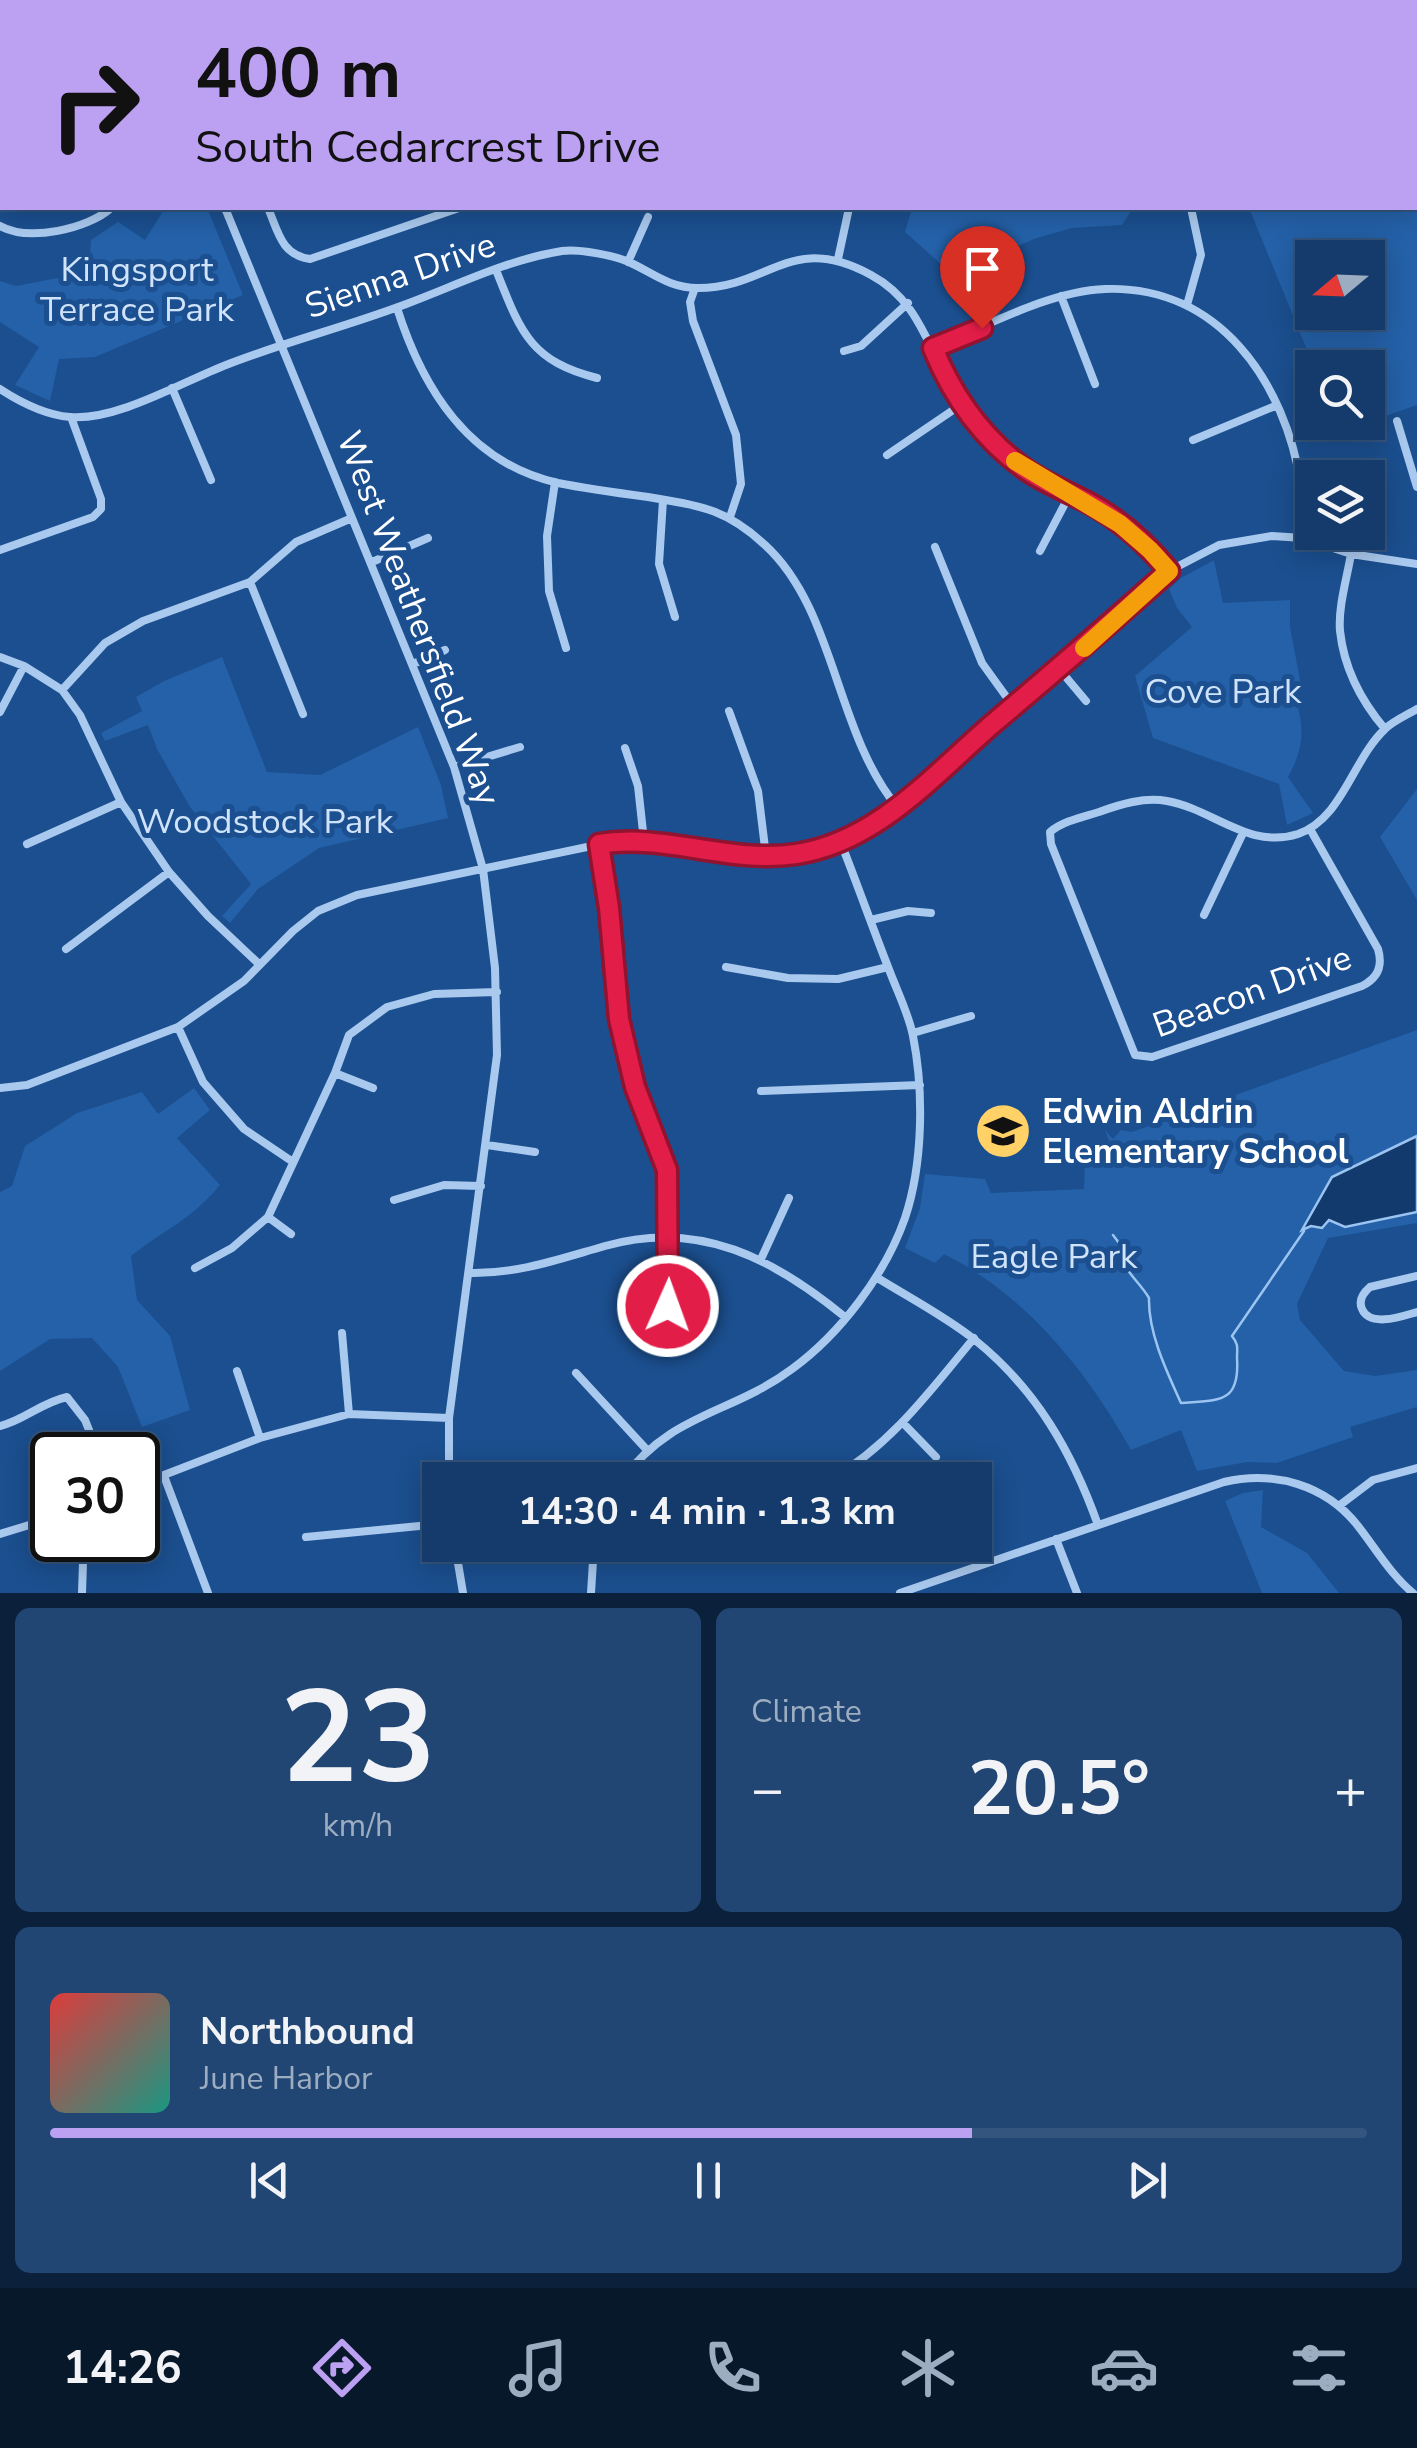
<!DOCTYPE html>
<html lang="en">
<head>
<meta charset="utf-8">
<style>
	:root { --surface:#143b6b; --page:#214673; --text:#f1f3f6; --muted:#9dadc1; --line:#33557e; --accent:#bca0f2 }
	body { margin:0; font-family:"Nunito Sans",sans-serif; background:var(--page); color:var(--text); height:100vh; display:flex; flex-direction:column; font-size:38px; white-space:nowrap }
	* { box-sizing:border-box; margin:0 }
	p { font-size:32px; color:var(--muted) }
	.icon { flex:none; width:55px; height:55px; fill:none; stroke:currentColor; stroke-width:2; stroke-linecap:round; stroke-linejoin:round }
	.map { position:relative; height:1593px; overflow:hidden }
	.sheet { display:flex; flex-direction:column; gap:15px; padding:15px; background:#0b203b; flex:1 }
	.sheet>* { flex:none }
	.top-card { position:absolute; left:0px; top:0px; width:1418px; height:210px; box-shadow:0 5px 25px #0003,0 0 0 2px var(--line); background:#bca0f2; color:#111; overflow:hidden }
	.needle { width:65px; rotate:251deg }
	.controls { position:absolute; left:1295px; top:240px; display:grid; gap:20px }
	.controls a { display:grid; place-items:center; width:90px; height:90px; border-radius:0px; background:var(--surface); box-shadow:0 5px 25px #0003,0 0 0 2px var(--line); font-size:50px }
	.speed { position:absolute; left:30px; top:1432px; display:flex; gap:20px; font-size:50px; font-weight:700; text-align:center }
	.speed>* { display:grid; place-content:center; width:130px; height:130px; border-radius:50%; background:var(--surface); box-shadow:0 5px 25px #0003,0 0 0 2px var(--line); line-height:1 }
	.speed .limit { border:5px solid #111; border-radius:15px; background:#fff; color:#111 }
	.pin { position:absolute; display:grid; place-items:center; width:85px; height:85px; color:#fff; margin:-102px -42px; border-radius:50% 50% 50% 0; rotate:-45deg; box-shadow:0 0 10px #0007 }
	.pin .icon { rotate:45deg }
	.me { position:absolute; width:110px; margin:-55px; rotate:2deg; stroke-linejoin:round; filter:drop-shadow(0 0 8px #0008) }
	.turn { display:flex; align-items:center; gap:35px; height:210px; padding:0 30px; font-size:45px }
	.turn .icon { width:130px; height:130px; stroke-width:2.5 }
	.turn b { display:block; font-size:70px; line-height:85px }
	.big { font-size:75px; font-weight:700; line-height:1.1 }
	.sheet .tile { flex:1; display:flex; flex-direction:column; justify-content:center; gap:15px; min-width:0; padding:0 35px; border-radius:15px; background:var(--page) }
	.sheet .dial { align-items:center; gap:0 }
	.dial b { font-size:130px; line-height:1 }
	.song { display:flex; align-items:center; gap:30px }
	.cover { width:120px; height:120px; border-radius:15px; background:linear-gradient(135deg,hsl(0 70% 55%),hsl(170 70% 35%)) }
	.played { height:10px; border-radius:5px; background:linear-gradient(90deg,var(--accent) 70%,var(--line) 70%) }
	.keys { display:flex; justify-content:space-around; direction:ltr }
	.heat { display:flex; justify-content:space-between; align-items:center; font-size:55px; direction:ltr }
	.sheet .tiles { flex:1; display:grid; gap:15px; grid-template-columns:1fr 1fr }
	.tile:last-child { grid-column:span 2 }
	.trip { position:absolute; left:422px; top:1462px; width:570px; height:100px; border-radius:0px; background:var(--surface); box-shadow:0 5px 25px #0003,0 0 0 2px var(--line); font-weight:700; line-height:100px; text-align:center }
	.tabs { display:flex; height:160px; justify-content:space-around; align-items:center; background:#08182b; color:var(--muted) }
	.tabs .icon { width:70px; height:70px }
	.tabs .selected { color:var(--accent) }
	.tabs b { font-size:45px; color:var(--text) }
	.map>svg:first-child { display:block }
	.green { fill:#2461a8; fill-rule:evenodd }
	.water { fill:#123a6d; stroke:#9cc4f0; stroke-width:2.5 }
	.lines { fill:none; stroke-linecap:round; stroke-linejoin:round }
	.stream { stroke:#9cc4f0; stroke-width:2.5 }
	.minor { stroke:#a9c9ee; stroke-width:8 }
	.route-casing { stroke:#92132f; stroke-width:25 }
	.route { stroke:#e11d48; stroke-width:18 }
	.slow { stroke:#f59e0b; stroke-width:18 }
	.labels { text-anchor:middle; stroke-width:10; stroke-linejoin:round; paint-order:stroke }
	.park-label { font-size:35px; fill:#cfe3fa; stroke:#1b4f8f }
	.street-label { font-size:35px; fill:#fff; stroke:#1b4f8f }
	.poi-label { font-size:35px; font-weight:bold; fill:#fff; stroke:#1b4f8f; text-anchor:start }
</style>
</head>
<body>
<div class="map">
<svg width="1417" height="1593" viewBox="0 0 1417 1593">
	<rect width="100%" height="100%" fill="#1b4f8f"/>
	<path class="green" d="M1165 0H1417V405L1368 422V368L1314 367 1249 208H1415V2ZM1312 258H1368V312H1312Z
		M165 208H207L243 295 95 357 59 359 50 401 15 385 39 347 0 322V281L16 286 89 272 91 240 118 222 145 240Z
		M912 208H1129L1131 211 1122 225 1072 228 1034 239 979 263 1001 316 982 328 961 282 905 232Z
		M1214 560 1223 603 1290 600V627L1301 685 1291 689C1305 721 1306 745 1288 777L1313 813 1287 825 1279 784 1153 738 1135 676 1192 627 1177 608 1169 589 1181 578Z
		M222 657 267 772 320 775 418 727 441 785 448 818 319 848 258 889 230 923 222 916 251 884 190 807 157 749 148 725 105 741 101 733 142 711 136 697 164 681Z
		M1417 789V900L1380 837Z
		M1417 1030V1223L1328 1238 1297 1304 1300 1320 1344 1371 1375 1376 1417 1370V1407L1350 1427 1353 1437 1277 1463 1247 1462 1197 1471 1181 1430 1131 1450C1087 1371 1026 1295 944 1254L935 1263 905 1248 920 1208 925 1174 985 1179 991 1193 1084 1189 1085 1156 1109 1141 1105 1130 1113 1139 1121 1130 1132 1132Z
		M194 1088 210 1110 177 1138 220 1185C190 1221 165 1229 131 1256L137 1300 170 1336 190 1410 142 1427 118 1367 92 1338 50 1339 0 1371V1192L12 1186 25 1146 77 1113 142 1092 158 1114Z
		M1263 1490 1261 1527 1307 1553 1339 1593H1262L1225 1501 1243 1493Z"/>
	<path class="water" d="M1417 1136V1212L1345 1227 1329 1220 1322 1228 1311 1226 1302 1230 1332 1177Z"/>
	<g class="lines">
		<path class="stream" d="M1113 1235 1122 1247C1120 1270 1138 1279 1149 1298 1148 1333 1167 1372 1181 1403 1219 1400 1240 1404 1237 1358 1237 1348 1239 1345 1232 1336L1304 1231"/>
		<path class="minor" d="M142 0 143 2
			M601 0 602 2
			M709 0 710 2
			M833 0 834 2
			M592 2 596 0
			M887 2 892 0
			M1037 2 1038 0
			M0 161 2 160
			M225 208 454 767 483 869 495 968 497 1055 449 1418V1480
			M268 208C278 231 281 255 310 259L459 208
			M0 226C29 242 88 229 111 208
			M838 259 849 208
			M628 262 648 217
			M496 270C520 330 529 361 597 378
			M695 288 690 302 693 321 736 435 741 484 730 517
			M1061 296 1095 384
			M1187 305 1201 255 1191 208
			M397 308C423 390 469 463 558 483 588 489 618 493 648 497 700 506 725 508 765 545 836 610 835 733 898 808
			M933 348C985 327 1049 291 1105 289 1219 285 1285 382 1301 485 1304 502 1302 521 1303 538
			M844 351 861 346 908 303
			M172 388 211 480
			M0 389C20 402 46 415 70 417 117 421 182 382 226 365 282 343 341 328 398 307 451 288 505 260 562 251 580 249 612 255 629 262 653 273 669 288 698 288 770 288 790 231 871 275 916 299 926 341 949 383 963 409 982 432 1005 453 1034 479 1069 491 1102 511 1128 527 1150 547 1169 571
			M1397 421 1417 487
			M1193 440 1275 406
			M887 455 962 404
			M555 482 547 536 549 591 566 648
			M663 500 659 564 675 617
			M935 547 982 663 1013 706
			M0 550 93 517 101 509V499L71 417
			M1040 551 1070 494
			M1351 554C1347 578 1338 607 1340 631 1344 668 1362 702 1385 729
			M372 562 428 538
			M250 582 303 714
			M0 657 24 666 62 690 80 715 121 802 169 872 208 916 259 964
			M413 664 445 650
			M1060 670 1086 701
			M62 690 105 643 143 621 250 582 296 542 352 518
			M729 711 758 791 766 856
			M0 712 24 666
			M625 748 638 786 644 841
			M454 767 520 747
			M1310 829 1378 949C1383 966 1378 978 1362 986L1152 1057 1135 1055 1051 844 1050 832C1063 821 1083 817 1099 812 1121 804 1144 797 1167 801 1213 809 1249 850 1298 834 1343 818 1352 760 1385 729 1393 721 1407 715 1417 709
			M27 844 121 802
			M599 844 609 908 619 1019 635 1087 667 1170 670 1238 667 1306
			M1204 915 1243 833
			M871 920 908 911 931 913
			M66 949 169 872
			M726 967 788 978 838 979 888 967
			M178 1027 203 1082 244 1129 293 1162
			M913 1033 971 1016
			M335 1073 373 1088
			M0 1088 27 1085 178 1027 244 981 293 931 318 911 357 895 611 842C672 838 733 862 794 854 878 845 940 769 1001 717 1057 669 1114 621 1169 571L1219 545 1272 536 1303 538 1351 554 1417 564
			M761 1091 920 1085
			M487 1145 535 1152
			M394 1200 444 1185 481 1186
			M268 1217 291 1234
			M761 1259 789 1198
			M195 1268 232 1248 268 1217 335 1073 349 1035 387 1007 434 994 497 992
			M470 1273C518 1274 559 1259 605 1246 700 1219 774 1259 845 1317
			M1417 1276 1370 1287C1363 1293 1358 1300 1362 1309 1370 1328 1403 1316 1417 1312
			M876 1277C908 1297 945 1316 975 1340 1036 1389 1072 1452 1098 1525
			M342 1333 349 1414
			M237 1371 260 1438
			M576 1373 647 1450
			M903 1423 936 1457
			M0 1426C25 1420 40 1403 67 1397L85 1420 99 1455
			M449 1471 505 1467
			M164 1476 208 1593
			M622 1480C672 1412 730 1415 792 1369 840 1334 885 1275 905 1218 923 1164 924 1092 913 1036 909 1015 898 993 890 972 873 929 858 886 841 843
			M830 1480C890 1446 931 1390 974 1338
			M138 1485 260 1438 349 1414 449 1418
			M1340 1505 1373 1480 1417 1468
			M0 1534 52 1518
			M306 1537 440 1524
			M1056 1539 1077 1593
			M76 1540 83 1562 82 1593
			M455 1545 463 1593
			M591 1593 594 1545
			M900 1593 1224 1482C1274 1470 1326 1485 1358 1526 1376 1549 1391 1575 1413 1593"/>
	</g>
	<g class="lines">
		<g class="route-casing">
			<path id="route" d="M668 1306 667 1170 635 1087 619 1019 609 908 599 844C665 833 730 864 796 854 878 842 936 772 996 721 1054 672 1112 622 1169 571 1146 543 1119 519 1087 502 1066 491 1045 483 1025 469 983 439 953 397 933 348L982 328"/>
		</g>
		<use href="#route" class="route"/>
		<path class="slow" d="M1015 461 1120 524 1150 550 1169 571 1084 648"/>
	</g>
	<defs>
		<g id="school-disc" transform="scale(2.875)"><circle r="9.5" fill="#ffd166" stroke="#1b4f8f"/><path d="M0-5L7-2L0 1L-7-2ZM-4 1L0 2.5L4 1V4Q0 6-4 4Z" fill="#111"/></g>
	</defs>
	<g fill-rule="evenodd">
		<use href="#school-disc" x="1003" y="1131"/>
	</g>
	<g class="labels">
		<g class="park-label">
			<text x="137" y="281">Kingsport<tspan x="137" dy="40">Terrace Park</tspan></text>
			<text x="1223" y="703">Cove Park</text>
			<text x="265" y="833">Woodstock Park</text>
			<text x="1054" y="1268">Eagle Park</text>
		</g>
		<g class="street-label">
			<text transform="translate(400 275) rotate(-19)" y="12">Sienna Drive</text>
			<text transform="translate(419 618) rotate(69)" y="12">West Weathersfield Way</text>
			<text transform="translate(1252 991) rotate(-20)" y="12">Beacon Drive</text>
		</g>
		<g class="poi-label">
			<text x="1042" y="1123">Edwin Aldrin<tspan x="1042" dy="40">Elementary School</tspan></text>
		</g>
	</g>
</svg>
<div class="controls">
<a><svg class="needle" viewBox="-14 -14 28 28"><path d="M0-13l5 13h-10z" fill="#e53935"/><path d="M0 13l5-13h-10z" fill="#9dadc1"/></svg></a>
<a><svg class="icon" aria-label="search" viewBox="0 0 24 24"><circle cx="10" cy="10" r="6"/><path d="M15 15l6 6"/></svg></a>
<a><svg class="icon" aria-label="layers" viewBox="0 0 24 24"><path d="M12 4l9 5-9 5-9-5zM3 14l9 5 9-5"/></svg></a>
</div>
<div class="speed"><div class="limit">30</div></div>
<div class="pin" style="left:982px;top:328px;background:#d93025"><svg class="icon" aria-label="arrive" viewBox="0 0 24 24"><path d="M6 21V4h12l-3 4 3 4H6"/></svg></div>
<svg class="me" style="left:668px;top:1306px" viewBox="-20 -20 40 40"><circle r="17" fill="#e11d48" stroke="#fff" stroke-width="3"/><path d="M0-11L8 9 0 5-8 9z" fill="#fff"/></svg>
<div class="trip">14:30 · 4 min · 1.3 km</div>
<div class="top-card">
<div class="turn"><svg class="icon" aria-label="right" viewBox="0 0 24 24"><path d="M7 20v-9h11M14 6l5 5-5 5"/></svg><div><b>400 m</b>South Cedarcrest Drive</div></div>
</div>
</div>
<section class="sheet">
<div class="tiles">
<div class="tile dial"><b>23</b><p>km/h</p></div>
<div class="tile"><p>Climate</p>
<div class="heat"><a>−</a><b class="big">20.5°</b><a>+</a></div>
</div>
<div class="tile">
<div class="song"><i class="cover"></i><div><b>Northbound</b><p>June Harbor</p></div></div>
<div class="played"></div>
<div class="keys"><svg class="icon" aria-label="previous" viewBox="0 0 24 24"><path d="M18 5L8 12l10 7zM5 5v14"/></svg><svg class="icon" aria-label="pause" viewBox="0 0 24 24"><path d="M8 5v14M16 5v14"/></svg><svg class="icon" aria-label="next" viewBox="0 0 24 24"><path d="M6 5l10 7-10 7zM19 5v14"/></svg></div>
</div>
</div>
</section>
<nav class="tabs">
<b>14:26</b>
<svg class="icon selected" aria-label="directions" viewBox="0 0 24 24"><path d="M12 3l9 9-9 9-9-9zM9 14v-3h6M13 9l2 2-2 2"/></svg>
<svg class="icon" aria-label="music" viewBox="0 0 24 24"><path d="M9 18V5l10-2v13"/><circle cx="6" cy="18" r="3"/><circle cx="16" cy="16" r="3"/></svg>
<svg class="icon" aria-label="phone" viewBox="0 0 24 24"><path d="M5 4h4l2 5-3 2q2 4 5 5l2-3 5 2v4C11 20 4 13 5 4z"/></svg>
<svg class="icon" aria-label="climate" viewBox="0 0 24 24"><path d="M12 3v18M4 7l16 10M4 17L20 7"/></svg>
<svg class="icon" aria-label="car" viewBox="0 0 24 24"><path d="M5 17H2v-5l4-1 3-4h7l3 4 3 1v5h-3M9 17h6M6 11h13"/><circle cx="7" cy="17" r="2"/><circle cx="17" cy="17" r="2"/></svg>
<svg class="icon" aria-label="filters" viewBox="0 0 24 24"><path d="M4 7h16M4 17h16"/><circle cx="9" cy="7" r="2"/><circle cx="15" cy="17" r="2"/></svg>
</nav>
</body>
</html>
